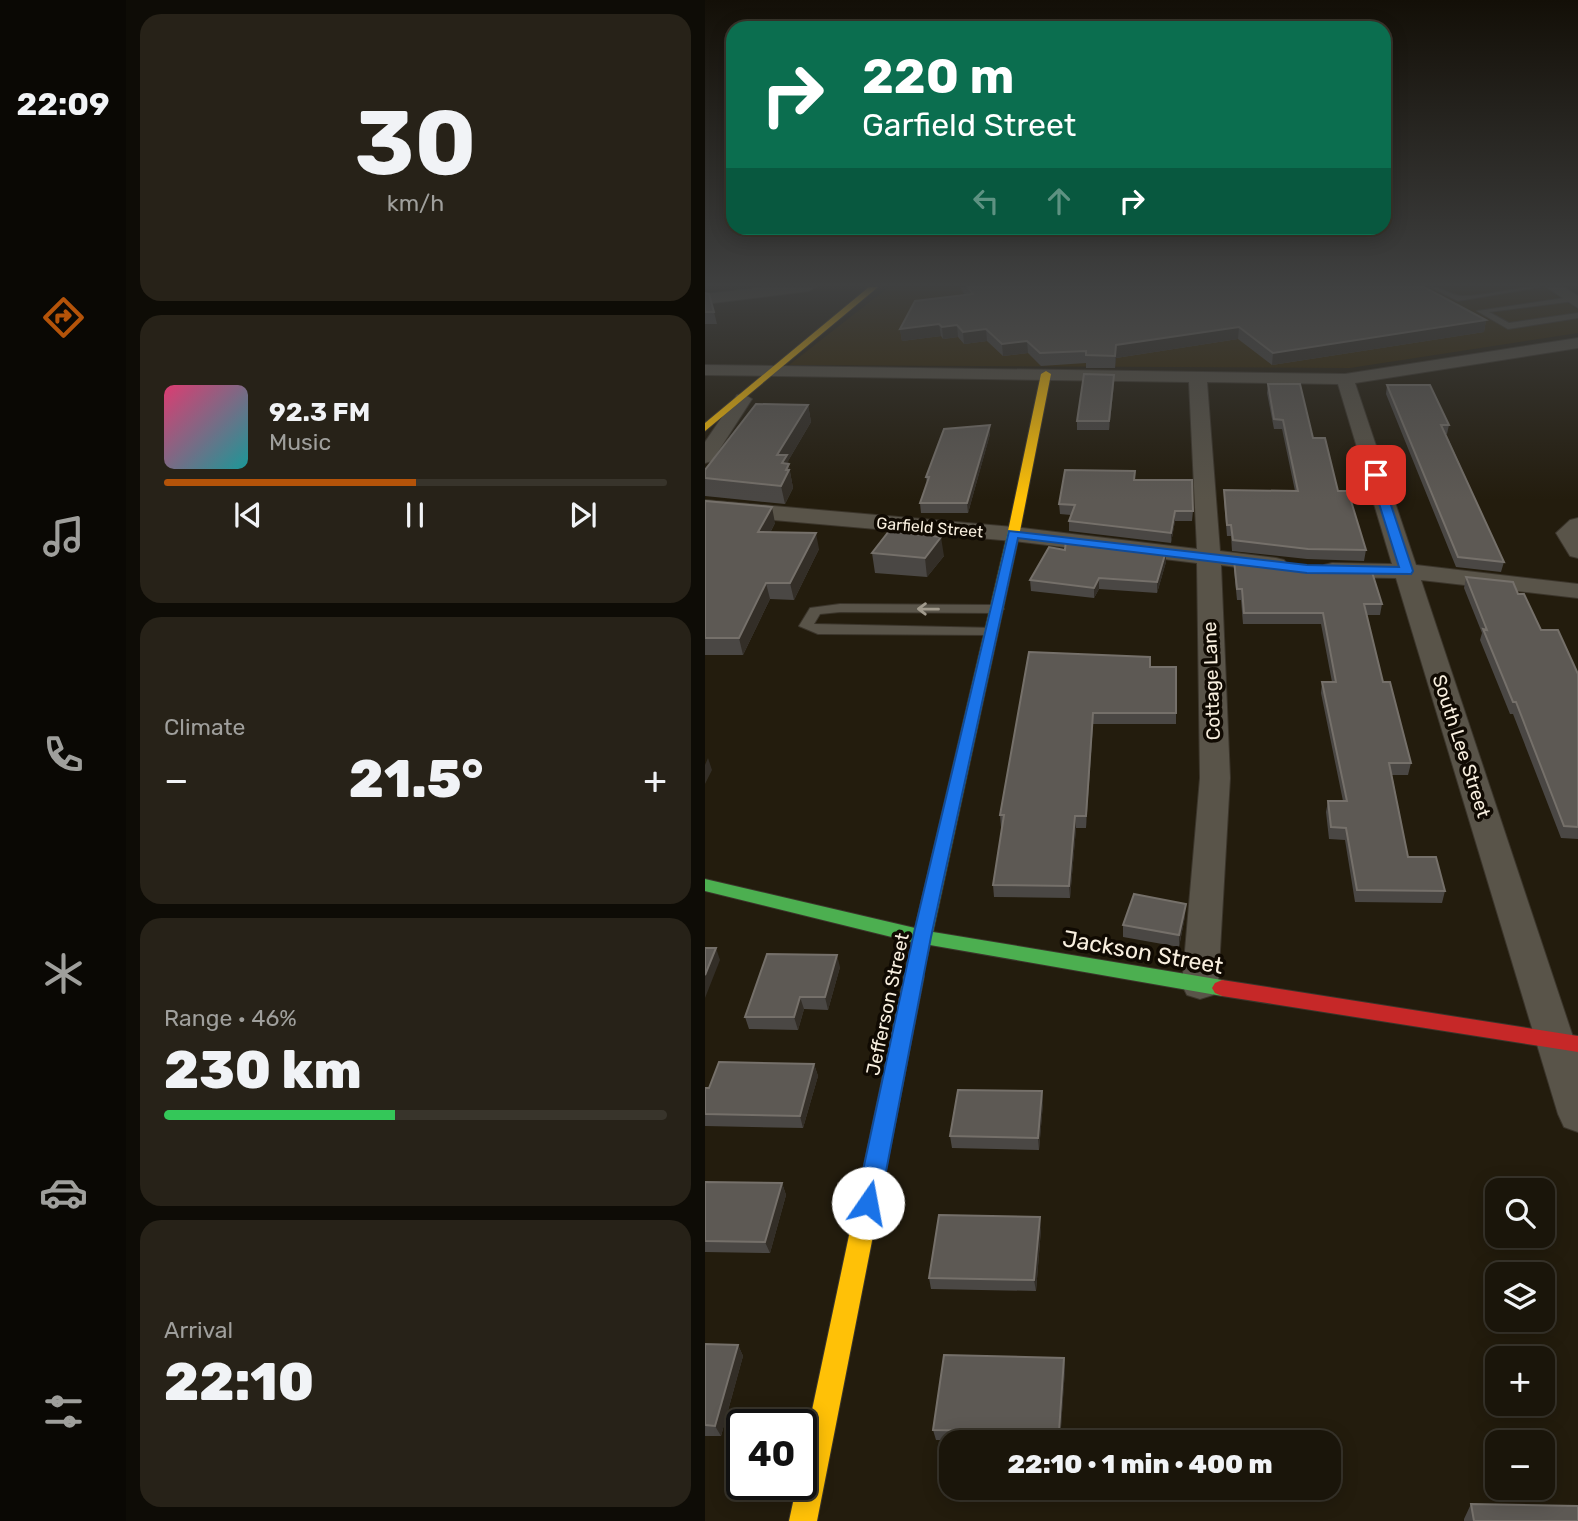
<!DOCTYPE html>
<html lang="en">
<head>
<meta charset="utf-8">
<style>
	:root { --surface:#1a150a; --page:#272218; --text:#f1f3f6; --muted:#9f9f9c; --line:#38342b; --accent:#b45309 }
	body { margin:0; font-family:Rubik,sans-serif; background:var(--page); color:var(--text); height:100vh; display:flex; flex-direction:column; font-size:26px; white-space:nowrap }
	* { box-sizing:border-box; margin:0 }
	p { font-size:23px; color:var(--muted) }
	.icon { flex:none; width:38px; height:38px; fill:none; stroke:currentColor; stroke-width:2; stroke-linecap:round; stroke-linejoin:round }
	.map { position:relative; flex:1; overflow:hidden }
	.side { display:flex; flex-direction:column; gap:14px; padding:14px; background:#0e0c06; width:579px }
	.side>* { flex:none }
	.banner { position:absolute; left:21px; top:21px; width:665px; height:214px; border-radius:21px; box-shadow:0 4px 18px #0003,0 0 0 2px var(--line); background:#0b6e4f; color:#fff; overflow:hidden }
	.fabs { position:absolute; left:780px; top:1178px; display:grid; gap:14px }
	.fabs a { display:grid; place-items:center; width:70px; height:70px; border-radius:14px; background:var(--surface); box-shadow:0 4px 18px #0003,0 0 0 2px var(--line); font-size:35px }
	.speed { position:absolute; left:21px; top:1409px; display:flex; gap:14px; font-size:35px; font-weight:700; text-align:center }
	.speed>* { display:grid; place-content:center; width:91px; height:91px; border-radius:50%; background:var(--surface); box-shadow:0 4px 18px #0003,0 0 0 2px var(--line); line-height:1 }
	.speed .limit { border:4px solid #111; border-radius:10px; background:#fff; color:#111 }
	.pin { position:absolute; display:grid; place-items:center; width:60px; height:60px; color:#fff; margin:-30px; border-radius:14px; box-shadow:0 4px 10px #0006 }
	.me { position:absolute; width:77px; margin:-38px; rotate:12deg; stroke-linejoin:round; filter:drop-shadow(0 0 5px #0008) }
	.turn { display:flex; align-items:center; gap:24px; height:147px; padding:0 21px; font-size:32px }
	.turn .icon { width:91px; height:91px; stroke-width:2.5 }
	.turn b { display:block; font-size:49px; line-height:60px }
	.lanes { display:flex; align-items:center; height:66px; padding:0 21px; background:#0003; justify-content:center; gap:35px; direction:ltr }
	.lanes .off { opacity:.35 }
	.big { font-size:52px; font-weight:800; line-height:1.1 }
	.side .tile { flex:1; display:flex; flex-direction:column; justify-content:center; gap:10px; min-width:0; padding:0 24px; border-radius:21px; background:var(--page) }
	.side .dial { align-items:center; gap:0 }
	.dial b { font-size:91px; line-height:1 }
	.song { display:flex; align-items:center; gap:21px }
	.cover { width:84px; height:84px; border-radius:10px; background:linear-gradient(135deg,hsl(340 70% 55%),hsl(180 70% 35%)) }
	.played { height:7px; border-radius:4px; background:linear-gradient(90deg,var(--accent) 50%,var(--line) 50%) }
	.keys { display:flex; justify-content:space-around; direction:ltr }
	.heat { display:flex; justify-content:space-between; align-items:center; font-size:38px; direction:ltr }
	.charge { height:10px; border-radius:5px; background:linear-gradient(90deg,#34c759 46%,var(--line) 0) }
	.trip { position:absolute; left:234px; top:1430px; width:402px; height:70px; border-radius:21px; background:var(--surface); box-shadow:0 4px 18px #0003,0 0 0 2px var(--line); font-weight:800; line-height:70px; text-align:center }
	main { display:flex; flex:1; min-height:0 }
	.tabs { display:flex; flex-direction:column; width:126px; justify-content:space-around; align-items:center; background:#0a0804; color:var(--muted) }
	.tabs .icon { width:49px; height:49px }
	.tabs .selected { color:var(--accent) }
	.tabs b { font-size:32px; color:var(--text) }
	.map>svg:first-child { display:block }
	.built { fill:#342503 }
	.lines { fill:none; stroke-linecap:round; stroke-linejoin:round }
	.lane-casing { stroke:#3b352b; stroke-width:2 }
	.street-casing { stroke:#3b352b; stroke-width:2 }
	.fast-casing { stroke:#3b352b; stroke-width:2 }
	.slow-casing { stroke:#3b352b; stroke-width:2 }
	.jam-casing { stroke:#3b352b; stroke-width:2 }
	.lane { fill:#595449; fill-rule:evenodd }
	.street { fill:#595449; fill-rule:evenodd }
	.fast { fill:#4caf50; fill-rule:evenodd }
	.slow { fill:#ffc107; fill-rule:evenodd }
	.jam { fill:#c62828; fill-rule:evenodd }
	.wall { fill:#4a4744 }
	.shaded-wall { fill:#332e27 }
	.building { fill:#5d5954; stroke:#75706a; stroke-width:2 }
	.oneway { stroke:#a19a8c }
	.route { fill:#1a73e8; stroke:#114b97; stroke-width:2 }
	.labels { text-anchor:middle; stroke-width:7; stroke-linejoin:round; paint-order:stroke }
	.far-street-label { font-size:16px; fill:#f8efdf; stroke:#100a02 }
	.street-label { font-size:19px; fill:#f8efdf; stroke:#100a02 }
	.near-street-label { font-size:23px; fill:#f8efdf; stroke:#100a02 }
</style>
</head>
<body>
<main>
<nav class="tabs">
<b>22:09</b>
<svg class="icon selected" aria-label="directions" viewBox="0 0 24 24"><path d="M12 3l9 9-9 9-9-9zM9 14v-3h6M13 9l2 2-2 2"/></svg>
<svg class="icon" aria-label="music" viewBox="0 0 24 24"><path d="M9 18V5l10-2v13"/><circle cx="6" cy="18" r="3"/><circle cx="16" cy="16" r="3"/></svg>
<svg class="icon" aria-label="phone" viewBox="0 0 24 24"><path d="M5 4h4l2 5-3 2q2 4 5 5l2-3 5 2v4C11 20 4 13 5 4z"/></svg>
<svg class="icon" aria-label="climate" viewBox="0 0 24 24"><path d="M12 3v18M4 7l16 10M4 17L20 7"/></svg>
<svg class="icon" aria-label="car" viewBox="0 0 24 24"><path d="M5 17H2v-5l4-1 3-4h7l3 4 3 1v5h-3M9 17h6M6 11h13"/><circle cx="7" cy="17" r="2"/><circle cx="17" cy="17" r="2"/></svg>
<svg class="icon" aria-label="filters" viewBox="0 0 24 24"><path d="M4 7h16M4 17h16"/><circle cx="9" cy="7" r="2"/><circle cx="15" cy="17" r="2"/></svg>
</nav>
<section class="side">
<div class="tile dial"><b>30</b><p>km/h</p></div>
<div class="tile">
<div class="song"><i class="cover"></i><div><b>92.3 FM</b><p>Music</p></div></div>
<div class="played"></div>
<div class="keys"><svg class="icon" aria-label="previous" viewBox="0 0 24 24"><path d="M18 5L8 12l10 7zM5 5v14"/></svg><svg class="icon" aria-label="pause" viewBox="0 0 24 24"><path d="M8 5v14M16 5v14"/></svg><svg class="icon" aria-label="next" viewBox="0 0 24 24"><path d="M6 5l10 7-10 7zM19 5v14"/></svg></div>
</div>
<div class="tile"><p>Climate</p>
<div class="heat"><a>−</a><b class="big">21.5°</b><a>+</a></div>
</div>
<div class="tile"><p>Range · 46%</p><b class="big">230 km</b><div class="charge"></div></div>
<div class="tile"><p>Arrival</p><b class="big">22:10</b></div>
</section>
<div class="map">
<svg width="873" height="1521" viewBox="0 0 873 1521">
	<rect width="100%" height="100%" fill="#231c0d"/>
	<path class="built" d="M184 287H839L873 310V333L645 368 84 365Z"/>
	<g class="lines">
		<g class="lane-casing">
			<path id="lane" d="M725 287C738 287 746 296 757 296 783 296 808 287 835 287L753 301Z
				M866 297 869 301 784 312 804 323 873 313V318L803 329 772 311Z
				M135 604 292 605 299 609 292 613 135 612 115 614 109 624 291 628 293 631 286 635 113 634 94 626 105 608Z"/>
		</g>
		<g class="street-casing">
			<path id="street" d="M61 287H111L104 291 0 304V294Z
				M841 287H859L873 296V308Z
				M873 338V348L650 383 711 565 873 584V598L716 580 873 1052V1132L859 1127 853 1114 691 578 627 577 619 575 615 570 619 565 627 563 687 564 633 384 502 382 515 551 571 558 579 560 583 565 579 570 571 572 516 565 525 778 513 985 508 995 495 999 482 995 477 985 495 778 492 563 308 541 0 514V500L308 527 492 549 484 382 0 375V365L640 374Z
				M38 394 47 399 7 461 0 463V442L32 395Z
				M873 518V558L865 556 851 533 865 520Z"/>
		</g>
		<g class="fast-casing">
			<path id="fast" d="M309 527 315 531 228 932 517 980 524 983 527 988 524 993 517 996 225 945 216 981 209 983 202 981 199 976 207 942 0 891V879L210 928 303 531Z"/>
		</g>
		<g class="slow-casing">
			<path id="slow" d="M164 287H173L0 431V423Z
				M341 371 346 374 315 531 309 535 303 531 336 374Z
				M209 969 216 971 219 976 112 1521H84L92 1484H96V1462L199 976 202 971Z"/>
		</g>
		<g class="jam-casing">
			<path id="jam" d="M517 980 873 1036V1052L517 996 510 993 507 988 510 983Z"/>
		</g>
		<use href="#lane" class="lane"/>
		<use href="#street" class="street"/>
		<use href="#fast" class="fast"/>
		<use href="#slow" class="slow"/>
		<use href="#jam" class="jam"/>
	</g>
	<path class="wall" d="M255 287H719L781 320 779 332 567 365 533 339 411 358 410 368H381V363L336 366 323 353 298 356 282 341 259 344 253 337 238 339 236 336 197 341 195 329 260 295Z
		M0 293 9 312 12 324H0Z
		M409 384 404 430H372V421Z
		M563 384 608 438 661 550 659 561 602 559 527 551 526 536H522L519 500V490L590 491 577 429H569L562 393Z
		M682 385 744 425 742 434H741L799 562 796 572 751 567 681 394Z
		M103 405 106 422 83 461 88 488 80 504 0 496V470Z
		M285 425V434L263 513H216L215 503 222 483 221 477Z
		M430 471V480L488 511 487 521H470L466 543 364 531V521L366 515 355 514 354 504Z
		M0 501 70 523 65 533 114 549 89 600 65 599 38 655H0Z
		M167 553 239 556 222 577 170 573Z
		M529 560 677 604 675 615H661L678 682 706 763 703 775H687L703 857 740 891 737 903 650 902 640 840 624 839 621 812 623 801H638L616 693 617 682H627L616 624H538L536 600H532L529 570Z
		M461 562 452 593 394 589 389 598 326 591 325 580Z
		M761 577 813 594 836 630 873 674V839L856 838 808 714H805L775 640 777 633 759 588Z
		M324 652 445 667H471V724H388L381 828H371L365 898 289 897 288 885 298 827H296L295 815Z
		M480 916 474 947 418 937V925Z
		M135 967 123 1010 99 1009 93 1030 44 1029 40 1017Z
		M109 1064 113 1076 98 1128 0 1126V1088H4Z
		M337 1091 338 1103 334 1150 247 1148 245 1136Z
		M0 1182 77 1183 81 1195 65 1253 0 1252Z
		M336 1229 331 1291 226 1289 224 1278Z
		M0 1344 33 1345 38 1356 16 1436H0Z
		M359 1358 360 1369 355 1442 231 1440 228 1430Z
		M766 1504 873 1521H759V1519Z"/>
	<path class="shaded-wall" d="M781 320 779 332 567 365 568 353Z
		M234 324 236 336 197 341 195 329Z
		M252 325 253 337 238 339 237 327Z
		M534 327 533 339 411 358 410 368 411 345Z
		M281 329 282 341 259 344 258 332Z
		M322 341 323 353 298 356 297 344Z
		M409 375V384L404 430V421Z
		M103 405 106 422 83 461 88 488 80 504 76 486 72 455Z
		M285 425V434L263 513 262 503Z
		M67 507 70 523 57 548 53 532Z
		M470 511V521L466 543V533Z
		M111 533 114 549 89 600 85 583Z
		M236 537 239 556 222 577 220 558Z
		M461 551V562L452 593V582Z
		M394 578V589L389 598V588Z
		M61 583 65 599 38 655 34 638Z
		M388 713V724L381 828V816Z
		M3 758 7 770 0 784V765Z
		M370 816 371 828 365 898 364 886Z
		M481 904 480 916 474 947V935Z
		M11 948 15 960 0 998V975Z
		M132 955 135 967 123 1010 120 997Z
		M95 997 99 1009 93 1030 89 1017Z
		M109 1064 113 1076 98 1128 95 1116Z
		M337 1091 338 1103 334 1150 333 1138Z
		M77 1183 81 1195 65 1253 60 1242Z
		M335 1217 336 1229 331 1291 329 1280Z
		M33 1345 38 1356 16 1436 10 1426Z
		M359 1358 360 1369 355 1442 354 1432Z"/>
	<path class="building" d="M263 287H719L781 320 568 353 534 327 411 345 410 356 381 355V351L335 353 322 341 297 344 281 329 258 332 252 325 237 327 234 324 195 329 210 301 268 294Z
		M0 293 4 294 9 312H0Z
		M379 374 409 375 404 421H372Z
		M563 384H595L608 438H620L633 491H643L661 550 603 549 528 540 526 525H522L519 490 593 491 578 420 569 419Z
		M682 385H725L744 425H736L799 562 753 557Z
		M51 404 103 405 72 455H82L77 463 84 464 81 470H84L76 486 0 478V470Z
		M285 425 262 503H215L224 477H221L239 429Z
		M360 470 430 471 429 480H487L488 511H470L466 533 364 521 370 505 354 504Z
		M0 501 67 507 53 532 111 533 85 583H61L34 638H0Z
		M184 531 236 537 220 558 167 553Z
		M361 540 461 551 452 582 394 578 389 588 325 580 344 547 360 550Z
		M529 560 603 568 666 569 677 604H659L678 682H685L706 763H684L703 857H731L740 891 652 890 641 828 626 827 623 801H642L617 682H631L618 613H539L537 589H532Z
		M761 577 808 582 813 594H819L836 630H853L873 674V827L859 826 811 702H808L778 629 782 630Z
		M324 652 445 657V667H471V713H388L381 816H370L364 886 288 885 299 815H295Z
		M429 894 481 904 474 935 418 925Z
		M0 948H11L0 975Z
		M62 954 132 955 120 997H95L89 1017H40Z
		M14 1062 109 1064 95 1116 0 1114V1088H4Z
		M253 1090 337 1091 333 1138 245 1136Z
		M0 1182 77 1183 60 1242 0 1241Z
		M234 1215 335 1217 329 1280 224 1278Z
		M0 1344 33 1345 10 1426 0 1425Z
		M239 1355 359 1358 354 1432 228 1430Z
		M766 1504 873 1506V1521H769Z"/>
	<defs><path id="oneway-shaft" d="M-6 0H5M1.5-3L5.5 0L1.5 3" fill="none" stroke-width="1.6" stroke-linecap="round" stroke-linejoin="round" transform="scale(1.75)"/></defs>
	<use class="oneway" href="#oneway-shaft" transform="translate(223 609) rotate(-179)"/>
	<linearGradient id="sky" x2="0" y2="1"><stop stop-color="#130f07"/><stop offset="0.57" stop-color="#3f4040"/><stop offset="1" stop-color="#3f4040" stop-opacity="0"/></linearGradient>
	<rect width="873" height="500" fill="url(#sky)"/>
	<path class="route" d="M671 472 676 475 708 571 706 574 602 573 313 538 226 937 175 1203 171 1210 163 1213 155 1210 151 1203 208 937 304 531 602 565 694 567 665 475Z"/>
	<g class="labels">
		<g class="far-street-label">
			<text transform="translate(225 527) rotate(5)" y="6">Garfield Street</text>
		</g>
		<g class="street-label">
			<text transform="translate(506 681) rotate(-92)" y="7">Cottage Lane</text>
			<text transform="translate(757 746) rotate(72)" y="7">South Lee Street</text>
			<text transform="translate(182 1004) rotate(-78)" y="7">Jefferson Street</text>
		</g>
		<g class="near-street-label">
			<text transform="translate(438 952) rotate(10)" y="8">Jackson Street</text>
		</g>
	</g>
</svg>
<div class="fabs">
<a><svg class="icon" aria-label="search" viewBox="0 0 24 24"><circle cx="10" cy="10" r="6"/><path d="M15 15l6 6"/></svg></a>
<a><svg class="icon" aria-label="layers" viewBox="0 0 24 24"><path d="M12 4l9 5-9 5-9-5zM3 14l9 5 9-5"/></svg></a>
<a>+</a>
<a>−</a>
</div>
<div class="speed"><div class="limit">40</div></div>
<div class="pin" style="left:671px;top:475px;background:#d93025"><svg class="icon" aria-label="arrive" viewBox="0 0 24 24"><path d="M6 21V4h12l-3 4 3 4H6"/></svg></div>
<svg class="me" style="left:163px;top:1203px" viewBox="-20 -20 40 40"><circle r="19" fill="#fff"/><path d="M0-13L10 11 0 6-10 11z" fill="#1a73e8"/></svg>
<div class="trip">22:10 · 1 min · 400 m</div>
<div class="banner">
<div class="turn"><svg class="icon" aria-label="right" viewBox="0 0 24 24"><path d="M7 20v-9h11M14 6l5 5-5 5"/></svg><div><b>220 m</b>Garfield Street</div></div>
<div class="lanes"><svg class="icon off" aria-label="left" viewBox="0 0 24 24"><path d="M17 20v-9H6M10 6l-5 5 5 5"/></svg><svg class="icon off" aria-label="ahead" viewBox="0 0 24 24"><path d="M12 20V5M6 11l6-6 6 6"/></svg><svg class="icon" aria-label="right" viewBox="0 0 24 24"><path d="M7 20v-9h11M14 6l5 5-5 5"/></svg></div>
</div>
</div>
</main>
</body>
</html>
